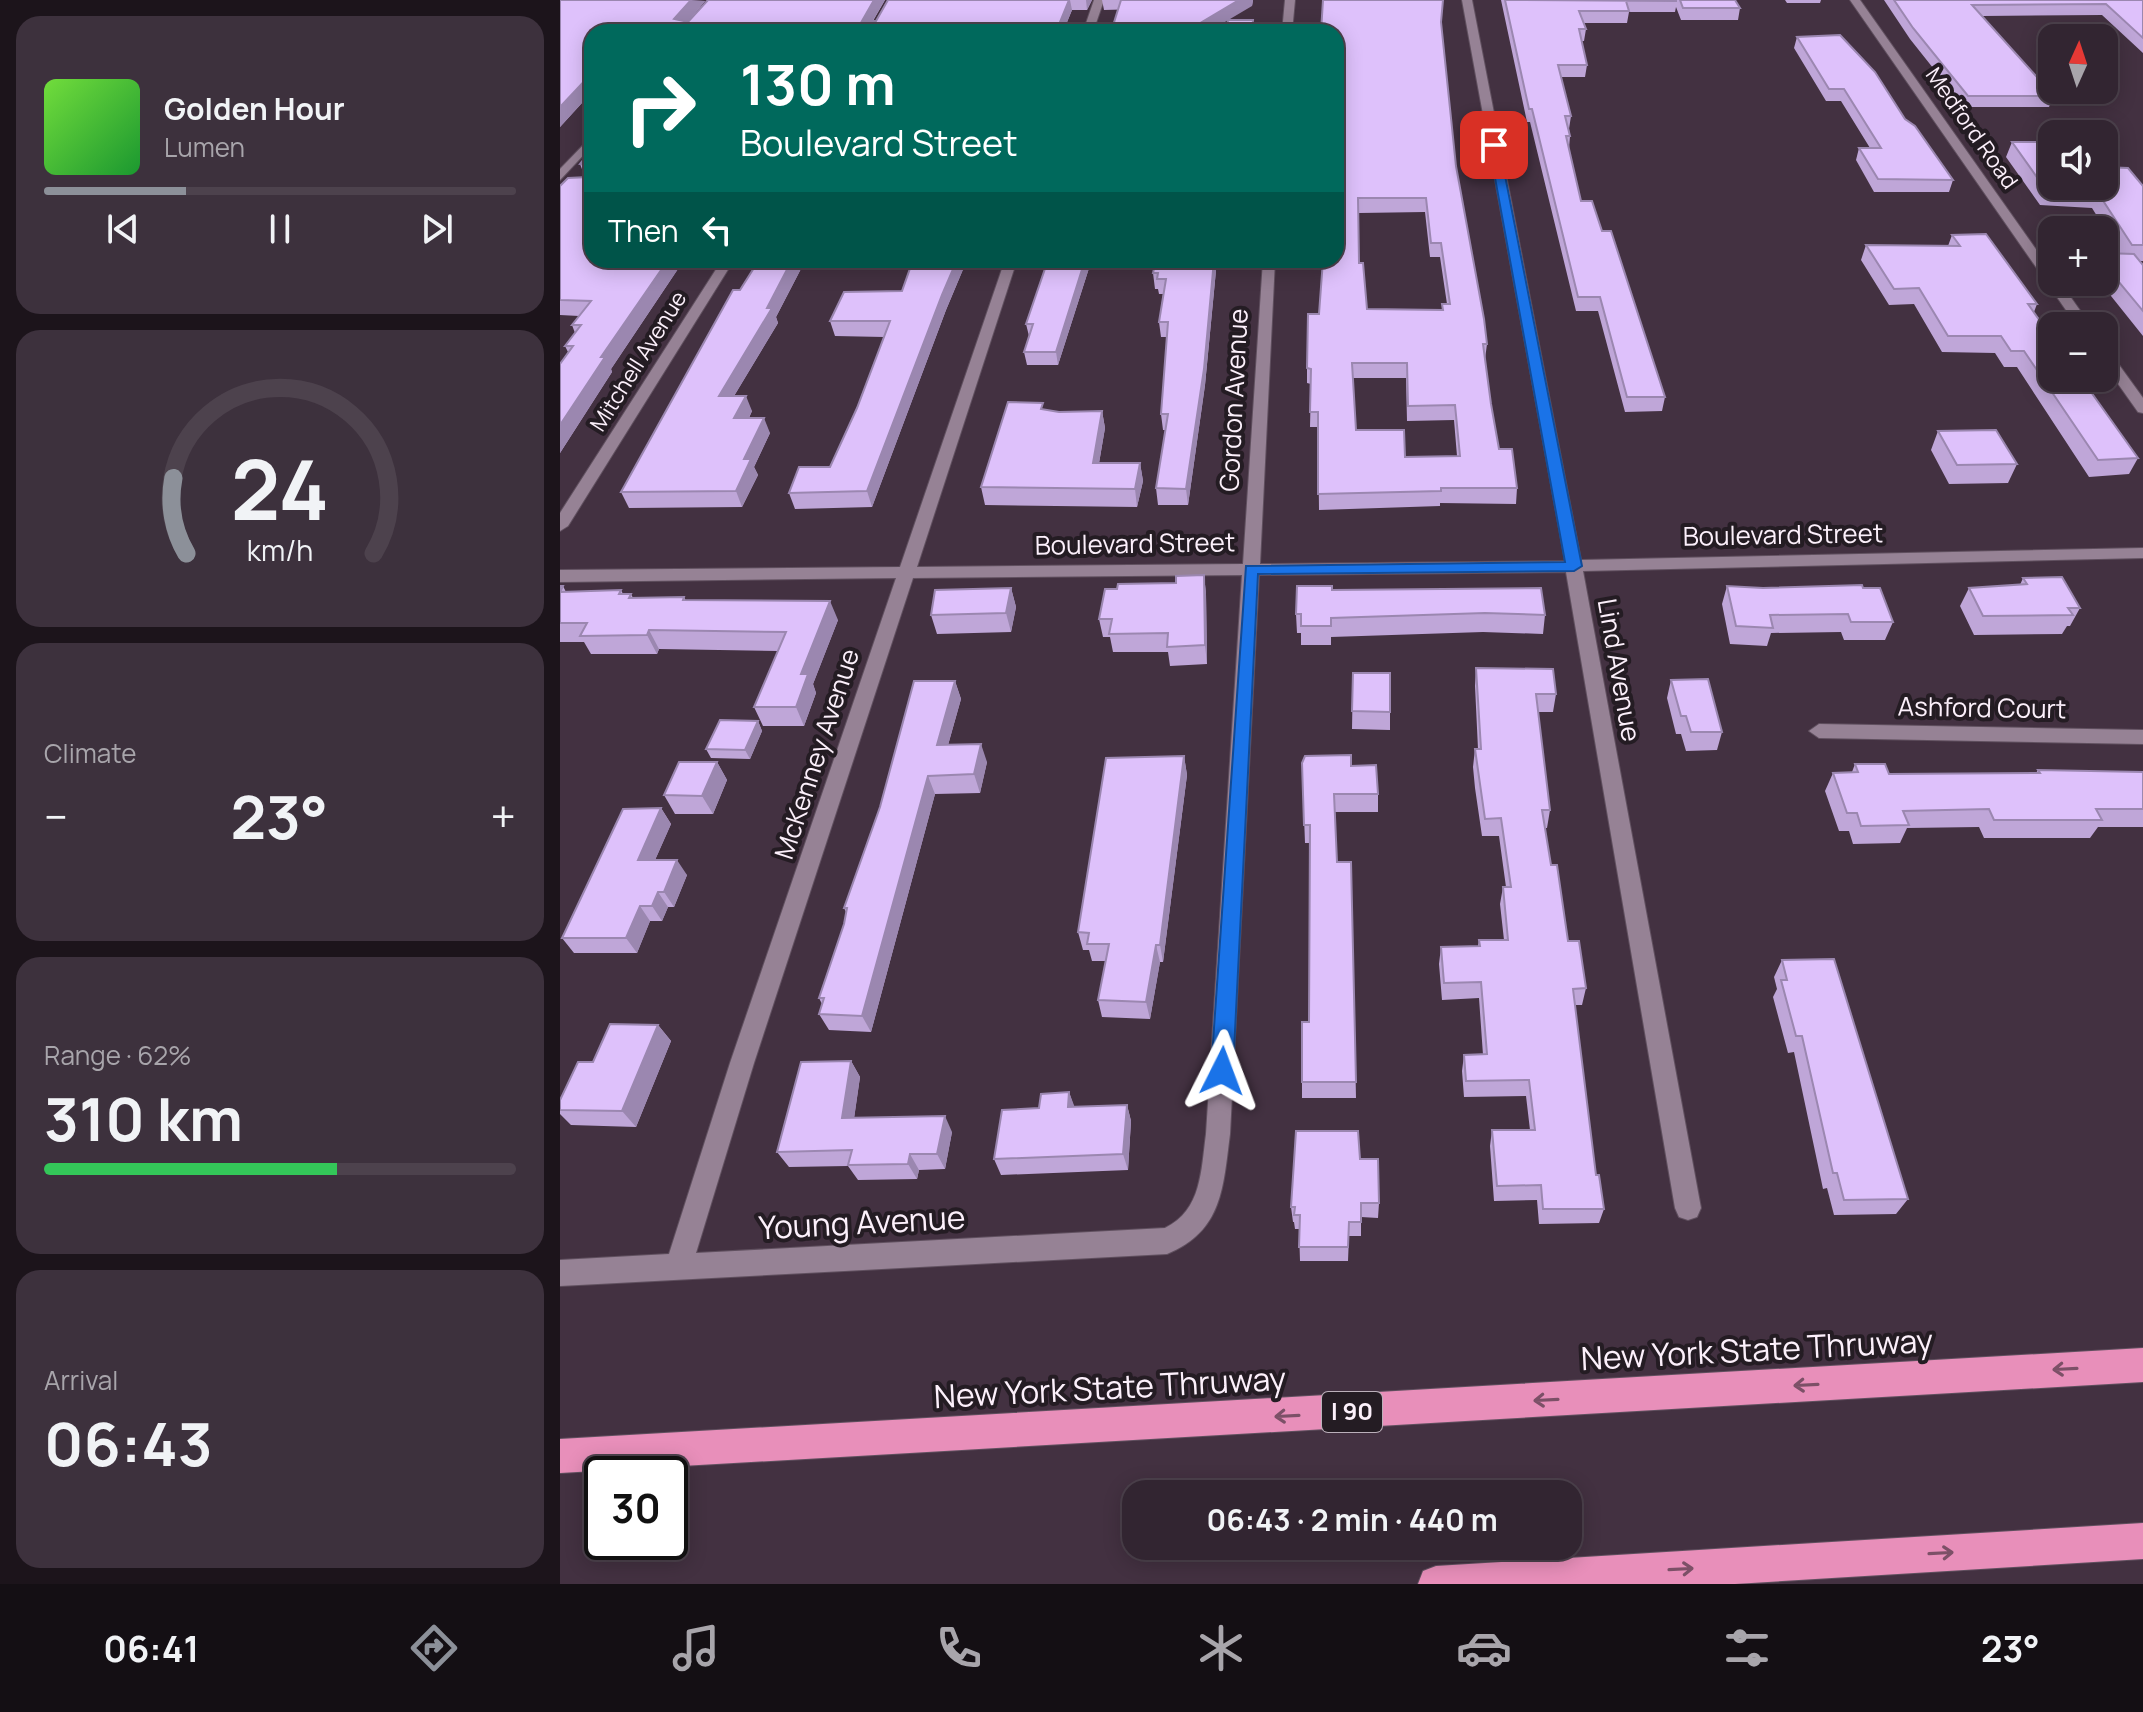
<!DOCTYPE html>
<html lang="en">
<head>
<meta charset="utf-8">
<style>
	:root { --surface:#322531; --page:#3d313d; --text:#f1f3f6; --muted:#a8a5ab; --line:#4d424d; --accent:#8c9099 }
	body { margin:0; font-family:Manrope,sans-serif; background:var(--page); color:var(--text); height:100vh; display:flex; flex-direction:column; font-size:30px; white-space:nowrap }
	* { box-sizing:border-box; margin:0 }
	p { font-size:26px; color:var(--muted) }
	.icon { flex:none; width:44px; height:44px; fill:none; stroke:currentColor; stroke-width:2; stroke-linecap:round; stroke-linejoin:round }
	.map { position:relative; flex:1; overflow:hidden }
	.sheet { display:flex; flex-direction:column; gap:16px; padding:16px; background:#1c141b; width:560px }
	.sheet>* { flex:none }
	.banner { position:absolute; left:24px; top:24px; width:760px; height:244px; border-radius:24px; box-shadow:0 4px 20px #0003,0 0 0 2px var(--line); background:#00695c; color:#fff; overflow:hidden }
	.needle { width:52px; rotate:3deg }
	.buttons { position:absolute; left:1478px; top:24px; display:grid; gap:16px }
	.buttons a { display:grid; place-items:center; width:80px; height:80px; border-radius:16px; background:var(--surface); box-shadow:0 4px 20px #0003,0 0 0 2px var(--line); font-size:40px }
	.speed { position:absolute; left:24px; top:1456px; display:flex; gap:16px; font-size:40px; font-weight:700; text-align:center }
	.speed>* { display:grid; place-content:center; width:104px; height:104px; border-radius:50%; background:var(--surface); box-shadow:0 4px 20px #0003,0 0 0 2px var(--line); line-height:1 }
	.speed .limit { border:4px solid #111; border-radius:12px; background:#fff; color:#111 }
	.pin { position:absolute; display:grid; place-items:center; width:68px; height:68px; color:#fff; margin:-34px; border-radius:16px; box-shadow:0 4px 12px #0006 }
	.me { position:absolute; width:88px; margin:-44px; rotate:3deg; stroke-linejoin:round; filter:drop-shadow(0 0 6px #0008) }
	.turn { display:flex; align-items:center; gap:28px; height:168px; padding:0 24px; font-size:36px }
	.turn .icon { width:104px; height:104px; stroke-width:2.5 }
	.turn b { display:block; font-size:56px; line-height:68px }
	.then { display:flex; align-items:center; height:76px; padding:0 24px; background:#0003; gap:16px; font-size:30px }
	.big { font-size:60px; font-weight:700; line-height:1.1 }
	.sheet .widget { flex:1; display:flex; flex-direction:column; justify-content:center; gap:12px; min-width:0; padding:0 28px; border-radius:24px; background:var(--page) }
	.sheet .dial { align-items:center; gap:0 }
	.dial svg { height:208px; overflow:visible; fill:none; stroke:var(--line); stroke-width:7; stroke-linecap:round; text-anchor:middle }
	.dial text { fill:var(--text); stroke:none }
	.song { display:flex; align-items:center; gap:24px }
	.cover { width:96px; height:96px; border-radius:12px; background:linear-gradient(135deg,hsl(100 70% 55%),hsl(130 70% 35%)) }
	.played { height:8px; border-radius:4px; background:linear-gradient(90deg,var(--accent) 30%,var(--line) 30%) }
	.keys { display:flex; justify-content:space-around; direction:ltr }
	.heat { display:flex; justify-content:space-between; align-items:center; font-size:44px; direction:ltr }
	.charge { height:12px; border-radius:6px; background:linear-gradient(90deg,#34c759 62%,var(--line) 0) }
	.trip { position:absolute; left:562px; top:1480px; width:460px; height:80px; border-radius:24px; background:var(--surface); box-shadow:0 4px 20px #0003,0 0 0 2px var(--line); font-weight:700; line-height:80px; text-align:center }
	.tabs { display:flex; height:128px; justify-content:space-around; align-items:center; background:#140f14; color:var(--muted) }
	.tabs .icon { width:56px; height:56px }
	.tabs .current { color:var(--accent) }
	.tabs b { font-size:36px; color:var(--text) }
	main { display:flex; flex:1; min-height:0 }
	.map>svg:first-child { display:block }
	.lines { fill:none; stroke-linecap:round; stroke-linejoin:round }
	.street-casing { stroke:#60505f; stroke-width:2 }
	.highway-casing { stroke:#60505f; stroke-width:2 }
	.street { fill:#968295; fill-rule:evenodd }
	.highway { fill:#e88fba; fill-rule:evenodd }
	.wall { fill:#bfa6d8; fill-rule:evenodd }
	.shaded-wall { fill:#9b87b0 }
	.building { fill:#dec1fb; stroke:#9b87b0; stroke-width:2; fill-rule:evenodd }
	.oneway { stroke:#7c5067 }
	.route { fill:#1a73e8; stroke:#114b97; stroke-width:2 }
	.labels { text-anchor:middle; stroke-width:8; stroke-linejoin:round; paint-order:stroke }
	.far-street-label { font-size:22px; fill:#fcf0fb; stroke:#241c23 }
	.shield { fill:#241c23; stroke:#bbb0ba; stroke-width:2 }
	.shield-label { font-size:24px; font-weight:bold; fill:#fcf0fb }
	.street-label { font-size:26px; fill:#fcf0fb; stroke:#241c23 }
	.near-street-label { font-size:32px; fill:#fcf0fb; stroke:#241c23 }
</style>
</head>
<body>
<main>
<section class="sheet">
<div class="widget">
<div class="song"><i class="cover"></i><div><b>Golden Hour</b><p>Lumen</p></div></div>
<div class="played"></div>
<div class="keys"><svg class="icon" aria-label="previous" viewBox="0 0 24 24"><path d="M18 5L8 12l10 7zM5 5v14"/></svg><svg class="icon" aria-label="pause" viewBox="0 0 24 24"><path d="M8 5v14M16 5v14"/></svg><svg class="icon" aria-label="next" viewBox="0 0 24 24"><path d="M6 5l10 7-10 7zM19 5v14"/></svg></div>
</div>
<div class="widget dial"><svg viewBox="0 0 100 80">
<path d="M14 69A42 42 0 1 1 86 69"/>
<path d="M14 69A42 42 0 0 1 9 40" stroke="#8c9099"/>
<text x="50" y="56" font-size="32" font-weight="700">24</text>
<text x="50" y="72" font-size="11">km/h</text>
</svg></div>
<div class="widget"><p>Climate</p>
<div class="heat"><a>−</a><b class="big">23°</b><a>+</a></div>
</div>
<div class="widget"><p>Range · 62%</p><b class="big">310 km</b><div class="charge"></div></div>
<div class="widget"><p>Arrival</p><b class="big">06:43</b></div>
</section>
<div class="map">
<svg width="1583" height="1584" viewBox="0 0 1583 1584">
	<rect width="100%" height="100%" fill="#433141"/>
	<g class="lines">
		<g class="street-casing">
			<path id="street" d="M534 0H544L533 32H523Z
				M725 0H735L732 32H722Z
				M902 0H912L1021 560 1583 548V558L1023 571 1141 1208 1137 1217 1128 1220 1119 1217 1115 1208 1006 572 699 575 670 1134C663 1187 663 1231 607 1254L0 1286V1260L109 1254 170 1063 336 578 0 582V570L340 567 445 260H457L357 567 683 564 703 260H715L700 564 1005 561ZM682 575 646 1134C641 1170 642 1210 605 1228L136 1253 194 1063 353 578Z
				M1290 0H1300L1492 272V282H1500L1531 326H1517Z
				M32 136V146L0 180V169Z
				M162 260H174L8 526 0 531V513Z
				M1544 350 1549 351 1583 398V413L1578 412 1544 364Z
				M1259 724 1583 730V744L1259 738 1249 731Z"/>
		</g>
		<g class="highway-casing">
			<path id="highway" d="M1583 1348V1382L0 1473V1439Z
				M1583 1523V1559L1175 1584H858L863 1571 876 1566Z"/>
		</g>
		<use href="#street" class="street"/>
		<use href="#highway" class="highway"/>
	</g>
	<path class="wall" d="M0 0 145 1 128 22 325 0 313 21H316L328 0H532L527 10H512L503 32H32V92L0 127Z
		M542 0H693L692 6 544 10Z
		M762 0H883L881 24 896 166 927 344 925 359 931 404 939 449 957 488 956 504 880 503V506L759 510 758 427H750L751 384 747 383V368L759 314 763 260ZM865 212 870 257H880L887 304H882V310L807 309 799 263V213ZM793 378H846L847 421 894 420 897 456 845 457 796 430Z
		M941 0H1175L1180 8 1178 20H1121L1116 7 1115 12H1069L1067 23H1024L1026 29 1024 41H1022L1027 65 1025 77H1001L1011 116 1009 129 1010 136 1009 149 1021 201 1042 231 1105 397 1102 411 1065 412 1038 311H1016L970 122H967Z
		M1225 0H1261L1260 3H1227Z
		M1324 0H1583V53L1542 15 1422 16 1494 96 1489 107H1404L1350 39Z
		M1237 37 1393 180 1389 192H1314L1296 160 1299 148H1310L1281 101H1266L1234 48Z
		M1452 142 1492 186H1583V261H1580L1583 265V336L1551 296 1543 282H1544V253H1560L1532 208 1480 205 1446 157Z
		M32 149V260H124L51 369 52 372 0 453V364L8 352 5 346 15 333 12 325 19 316 0 315V186L25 177 20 164Z
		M1392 235 1477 304 1474 312 1578 458 1569 474 1529 477 1457 367H1444L1435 353 1382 352 1354 304 1329 305 1301 260 1306 245 1388 246Z
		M199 260H305L304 263H244L216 317 218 323 174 396 192 411 189 418 210 433 194 467 198 475 182 507 69 508 61 492 180 290Z
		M353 260H407L386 310 312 507 235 509 229 493 270 467 297 408 324 337 275 336 270 321 342 291Z
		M488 260H538L537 263 530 265 498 365H467L464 352 469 336 466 324Z
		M590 260H657L645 385 628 505H598L596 488 606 430H603L601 414 607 337H601L599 322 603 294H599L598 289H595L593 273 594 268 591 267Z
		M542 411 545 428 539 463H580L583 481 577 507 425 505 421 487 499 412Z
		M1378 431 1457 464 1448 483 1389 484 1371 450Z
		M644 575 646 594 647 664 610 666 608 652H553L550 637H543L539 619 557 589 616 583Z
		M1463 578 1520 608 1510 626H1507L1502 634 1414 635 1400 606 1409 588 1460 585Z
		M0 586H3L6 592 61 590 63 594H71L73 598 124 597 126 601 278 620 253 684 256 693 244 726H203L194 707 218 651 99 649 97 654H31L24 642H0Z
		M1167 586 1203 588H1303L1333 622 1325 640H1284L1281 632 1211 633 1207 646 1170 644 1162 604Z
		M451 588 456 607 451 632 377 634 371 615Z
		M772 590 985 615 983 634 923 632 771 637V645H741V633H737L736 614Z
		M916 668 996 694 993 712H978L990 810 987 828H985L991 865 1008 941 1026 988 1022 1005H1015L1036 1175 1044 1209 1039 1223 979 1224 977 1200 934 1201 930 1146 932 1130H970L966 1096 904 1097 902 1071 904 1055H923L919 998 882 1000 879 964 881 947 918 946 919 940H944L940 904 943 887H946L939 836H922L915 788 913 767 915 749H918L915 686Z
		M793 673 830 712V730L792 729Z
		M1111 680 1162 732 1157 750 1126 751 1121 734H1116L1107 698Z
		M395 681 401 699 388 745 427 762 420 793 375 794 311 1032 269 1030 259 1014 262 1004 259 998 284 924 286 912 284 908Z
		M198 721 202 731 190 759 151 758 146 749Z
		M624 756 627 775 603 962H600L590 1019 542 1017 538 1000 546 961H532L529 950H523L518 932Z
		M157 762 167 780 153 814H115L104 795Z
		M742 763 791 766 818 794V812H775L777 862H791L796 1098H742V1082L749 1022 750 843H745Z
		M1295 764 1329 774 1476 773 1478 770 1583 772V827H1538L1530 838H1424L1419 827 1347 828 1340 843 1293 844 1289 831H1279L1265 791 1273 773 1292 772Z
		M101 808 111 824 95 860 127 875 114 907H108L102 921H90L77 953H14L2 938Z
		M1222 960 1348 1199 1336 1214 1274 1215 1267 1188 1263 1189 1234 1052 1228 1053 1213 997 1217 989 1214 977Z
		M98 1025 111 1041 76 1127 11 1125 0 1114V1100Z
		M291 1061 300 1077 294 1118 392 1132 385 1169 359 1170 357 1179 298 1180 288 1166 229 1167 217 1152Z
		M509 1092 514 1107 567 1105 571 1121 568 1170 441 1175 434 1159 479 1108Z
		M800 1159 819 1203 818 1218 801 1217V1236H789L788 1261H740L739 1229H735L734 1222H733L731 1207Z"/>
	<path class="shaded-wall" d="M131 0 145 1 119 32 114 19Z
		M314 0H325L306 32 302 21Z
		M509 0H510L512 10 503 32H496Z
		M526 0H532L527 10Z
		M679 0H693L692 6 648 32H625Z
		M32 73V92L0 127V107Z
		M108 260H124L51 369 52 372 0 453V425L41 357Z
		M232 260H243L244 263 216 317 218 323 165 411 159 396Z
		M397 260H407L386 310 312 507 307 491 382 295Z
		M525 260H538L537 263 530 265 498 365 496 352Z
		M654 260H657L645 385 628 505 626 489Z
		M186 396 192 411 181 433 174 418Z
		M542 411 545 428 536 481 533 463Z
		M204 418 210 433 194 467 198 475 182 507 176 491 184 459Z
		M580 463 583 481 577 507 575 489Z
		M644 575 646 594 647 664 645 645Z
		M451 588 456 607 451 632 446 613Z
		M270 601 278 620 253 684 256 693 244 726 236 707 241 674Z
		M89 630 99 649 97 654 87 635Z
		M395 681 401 699 383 763 377 745Z
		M198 721 202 731 190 759 185 750Z
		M421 744 427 762 420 793 414 774Z
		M624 756 627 775 603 962 600 945Z
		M157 762 167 780 153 814 142 796Z
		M368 776 375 794 311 1032 302 1016Z
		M101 808 111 824 88 876 78 860Z
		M117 860 127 875 114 907 104 892Z
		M98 892 108 907 102 921 92 906Z
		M80 906 90 921 77 953 66 938Z
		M596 945 600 962 590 1019 586 1002Z
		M98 1025 111 1041 76 1127 62 1111Z
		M291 1061 300 1077 292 1133 282 1118Z
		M509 1092 515 1108 508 1107Z
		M567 1105 571 1121 568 1170 563 1154Z
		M385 1116 392 1132 385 1169 377 1154Z
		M350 1154 359 1170 357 1179 348 1164Z"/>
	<path class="building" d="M0 0H131L114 19 128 22 148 0H314L302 21H316L328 0H509L496 32H438V31L32 32V73L0 107Z
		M561 0H679L625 32H551Z
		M763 0H883L881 22 896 166 924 319 927 344H923L931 404 939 449H952L957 488H881V491L758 494V412H750L751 369 747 368 748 314H759L763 260H776V32H761ZM798 198H866L871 243H881L890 304H882L883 310 807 309 803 263H799ZM792 363H847L848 406 895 405 900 456 845 457 844 430H796Z
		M945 0 1117 1H1066L1069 11H1019L1026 29H1019L1027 65H998L1011 116H1005L1010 136H1006L1021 201H1032L1042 231H1051L1105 397H1067L1040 297H1018L972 109H969Z
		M1120 0H1175L1180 8H1123Z
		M1334 0H1583V38L1546 4 1412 5 1494 96H1408L1353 28Z
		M668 20H693L692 32H666Z
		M1280 35 1315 72 1345 119 1355 126 1393 180 1318 179 1299 148H1321L1284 89H1269L1237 37Z
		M1452 142H1489L1492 146V186H1544V167L1568 168 1583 186V245H1572L1538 193 1486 190Z
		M32 149V260H108L41 357H45L0 425V364L13 346H5L21 325H12L31 301 0 300V186L8 178 28 177V165L20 164Z
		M1426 234 1477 304H1468L1492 338V378H1521L1578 458 1538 460 1464 351H1451L1441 336H1388L1359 288 1334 289 1306 245 1400 246 1392 235Z
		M1544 253 1574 254 1583 265V311L1558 281 1544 258Z
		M199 260H232L207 308H212L159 396H186L174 418H204L184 459H191L176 491 61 492 173 290H180Z
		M353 260H397L382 295 307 491 229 493 239 467H270L297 408 330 321H270L284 292 342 291Z
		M488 260H525L496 352H464L473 324H466Z
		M596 260H654L644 369 626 489 596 488 608 414H601L608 322H599L606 279H597L598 273H593Z
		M448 402 483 403 481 409 499 412 542 411 533 463H580L575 489 421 487Z
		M1436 430 1457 464 1397 465 1378 431Z
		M644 575 645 645 607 647 608 633 549 634 552 619H539L545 589H557L558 584 616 583V576Z
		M1502 577 1520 608H1508L1513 615 1423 616 1409 588 1467 584 1463 578Z
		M1302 585 1303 588H1320L1333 622H1291L1288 614 1210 615 1213 628 1176 626 1167 586 1203 588Z
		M0 586H3L0 592 61 590 59 594H71L69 598 124 597 123 600 270 601 241 674H248L236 707H194L226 632 89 630 87 635 20 636 27 623H0Z
		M737 586H772V590L981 588 985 615 925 613 771 618V626H741V614H736Z
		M451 588 446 613 371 615 375 590Z
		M916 668 993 669 996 694H976L990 810H982L991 865H997L1008 941H1019L1026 988 1013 989 1036 1175H1039L1044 1209H983L981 1185 937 1186 932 1130H975L969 1080 906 1081 904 1055 927 1054 921 982 884 983 881 947 920 946 919 940H948L943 887H951L941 818 925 819 915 749H921Z
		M793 673H830V712L792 711Z
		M1148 679 1162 732H1131L1126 716H1121L1111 680Z
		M354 681H395L377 745 421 744 414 774 368 776 302 1016 259 1014 264 998H259L284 924 287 908H284L320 807Z
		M160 720 198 721 185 750 146 749Z
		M791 755V766L816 765 818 794H774L777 862H791L796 1082H742V1022H749L750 825H744L742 763 745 756Z
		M624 756 600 945H596L586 1002 538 1000 549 944H527L529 933 518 932 546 758Z
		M119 762H157L142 796 104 795Z
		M1295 764H1325L1329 774 1480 773 1478 770 1583 772V809H1536L1542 820H1434L1429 809 1343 811 1349 825 1301 826 1297 813H1287L1273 773 1298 772Z
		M101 808 78 860H117L104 892H98L92 906H80L66 938H2L63 809Z
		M1274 959 1348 1199 1284 1200 1277 1173H1273L1242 1036H1236L1221 980H1227L1222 960Z
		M50 1024 98 1025 62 1111 0 1110V1100L18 1062H33Z
		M291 1061 282 1118 385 1116 377 1154H350L348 1164 288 1165 292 1150 217 1152 241 1062Z
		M509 1092 508 1107 567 1105 563 1154 434 1159 442 1110 479 1108 481 1094Z
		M736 1131H798L800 1159H818L819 1203H801V1222H789L788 1247H739L740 1215H734L735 1207H731Z"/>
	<defs><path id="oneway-shaft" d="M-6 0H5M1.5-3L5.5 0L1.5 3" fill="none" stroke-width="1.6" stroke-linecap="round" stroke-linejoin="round" transform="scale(2)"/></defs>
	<g class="oneway">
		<use href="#oneway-shaft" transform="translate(1505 1369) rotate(177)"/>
		<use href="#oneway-shaft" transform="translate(1246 1385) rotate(177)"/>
		<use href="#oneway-shaft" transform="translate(986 1400) rotate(177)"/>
		<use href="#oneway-shaft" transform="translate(727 1416) rotate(177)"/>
		<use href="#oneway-shaft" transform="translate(1381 1553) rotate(-3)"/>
		<use href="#oneway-shaft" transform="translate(1121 1569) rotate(-3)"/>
	</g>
	<path class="route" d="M934 142 939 145 1022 566 1014 571 698 574 673 1071 669 1078 662 1081 654 1078 651 1071 686 566 1005 562 929 145Z"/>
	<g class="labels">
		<g class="far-street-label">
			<text transform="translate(1412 128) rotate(55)" y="8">Medford Road</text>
			<text transform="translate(78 361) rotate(-58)" y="8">Mitchell Avenue</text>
		</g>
		<rect class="shield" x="762" y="1392" width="60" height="40" rx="6"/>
		<g class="shield-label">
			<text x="792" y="1420">I 90</text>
		</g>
		<g class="street-label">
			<text transform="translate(674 400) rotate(-87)" y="9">Gordon Avenue</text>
			<text transform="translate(1223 535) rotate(-1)" y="9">Boulevard Street</text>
			<text transform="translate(575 544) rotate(-1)" y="9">Boulevard Street</text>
			<text transform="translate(1059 670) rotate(80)" y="9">Lind Avenue</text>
			<text transform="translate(1422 708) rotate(1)" y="9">Ashford Court</text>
			<text transform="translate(257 754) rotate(-72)" y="9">McKenney Avenue</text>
		</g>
		<g class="near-street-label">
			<text transform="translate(302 1223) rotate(-3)" y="11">Young Avenue</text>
			<text transform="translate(1197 1350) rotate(-3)" y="11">New York State Thruway</text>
			<text transform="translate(550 1388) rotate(-3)" y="11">New York State Thruway</text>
		</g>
	</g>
</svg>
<div class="buttons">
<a><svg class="needle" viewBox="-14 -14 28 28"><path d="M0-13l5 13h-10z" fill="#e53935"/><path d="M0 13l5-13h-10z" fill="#a8a5ab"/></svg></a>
<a><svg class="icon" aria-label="sound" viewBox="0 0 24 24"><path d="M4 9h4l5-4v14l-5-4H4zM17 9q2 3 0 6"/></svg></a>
<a>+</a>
<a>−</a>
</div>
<div class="speed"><div class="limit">30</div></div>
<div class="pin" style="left:934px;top:145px;background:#d93025"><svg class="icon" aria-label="arrive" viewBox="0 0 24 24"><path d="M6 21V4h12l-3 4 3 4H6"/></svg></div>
<svg class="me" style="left:662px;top:1071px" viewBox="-20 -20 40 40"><path d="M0-17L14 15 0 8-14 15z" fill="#1a73e8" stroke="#fff" stroke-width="4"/></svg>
<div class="trip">06:43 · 2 min · 440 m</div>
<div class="banner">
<div class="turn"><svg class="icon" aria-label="right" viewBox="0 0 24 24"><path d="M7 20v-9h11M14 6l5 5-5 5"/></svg><div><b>130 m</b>Boulevard Street</div></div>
<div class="then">Then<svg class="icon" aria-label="left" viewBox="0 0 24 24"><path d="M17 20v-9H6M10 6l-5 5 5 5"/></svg></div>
</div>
</div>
</main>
<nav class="tabs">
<b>06:41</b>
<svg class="icon current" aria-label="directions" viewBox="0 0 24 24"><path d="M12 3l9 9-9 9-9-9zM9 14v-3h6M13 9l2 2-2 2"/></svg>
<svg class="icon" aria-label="music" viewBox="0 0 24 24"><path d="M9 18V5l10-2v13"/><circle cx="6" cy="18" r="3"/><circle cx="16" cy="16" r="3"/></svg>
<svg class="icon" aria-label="phone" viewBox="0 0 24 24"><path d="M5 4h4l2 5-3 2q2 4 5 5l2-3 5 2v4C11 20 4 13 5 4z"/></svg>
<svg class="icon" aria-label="climate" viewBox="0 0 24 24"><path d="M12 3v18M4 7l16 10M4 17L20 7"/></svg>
<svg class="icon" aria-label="car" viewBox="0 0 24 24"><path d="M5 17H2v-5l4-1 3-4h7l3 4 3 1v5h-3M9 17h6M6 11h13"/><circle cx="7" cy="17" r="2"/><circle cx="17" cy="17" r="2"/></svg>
<svg class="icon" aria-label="filters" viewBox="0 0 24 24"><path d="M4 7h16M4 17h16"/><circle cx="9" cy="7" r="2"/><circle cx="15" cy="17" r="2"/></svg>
<b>23°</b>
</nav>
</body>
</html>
